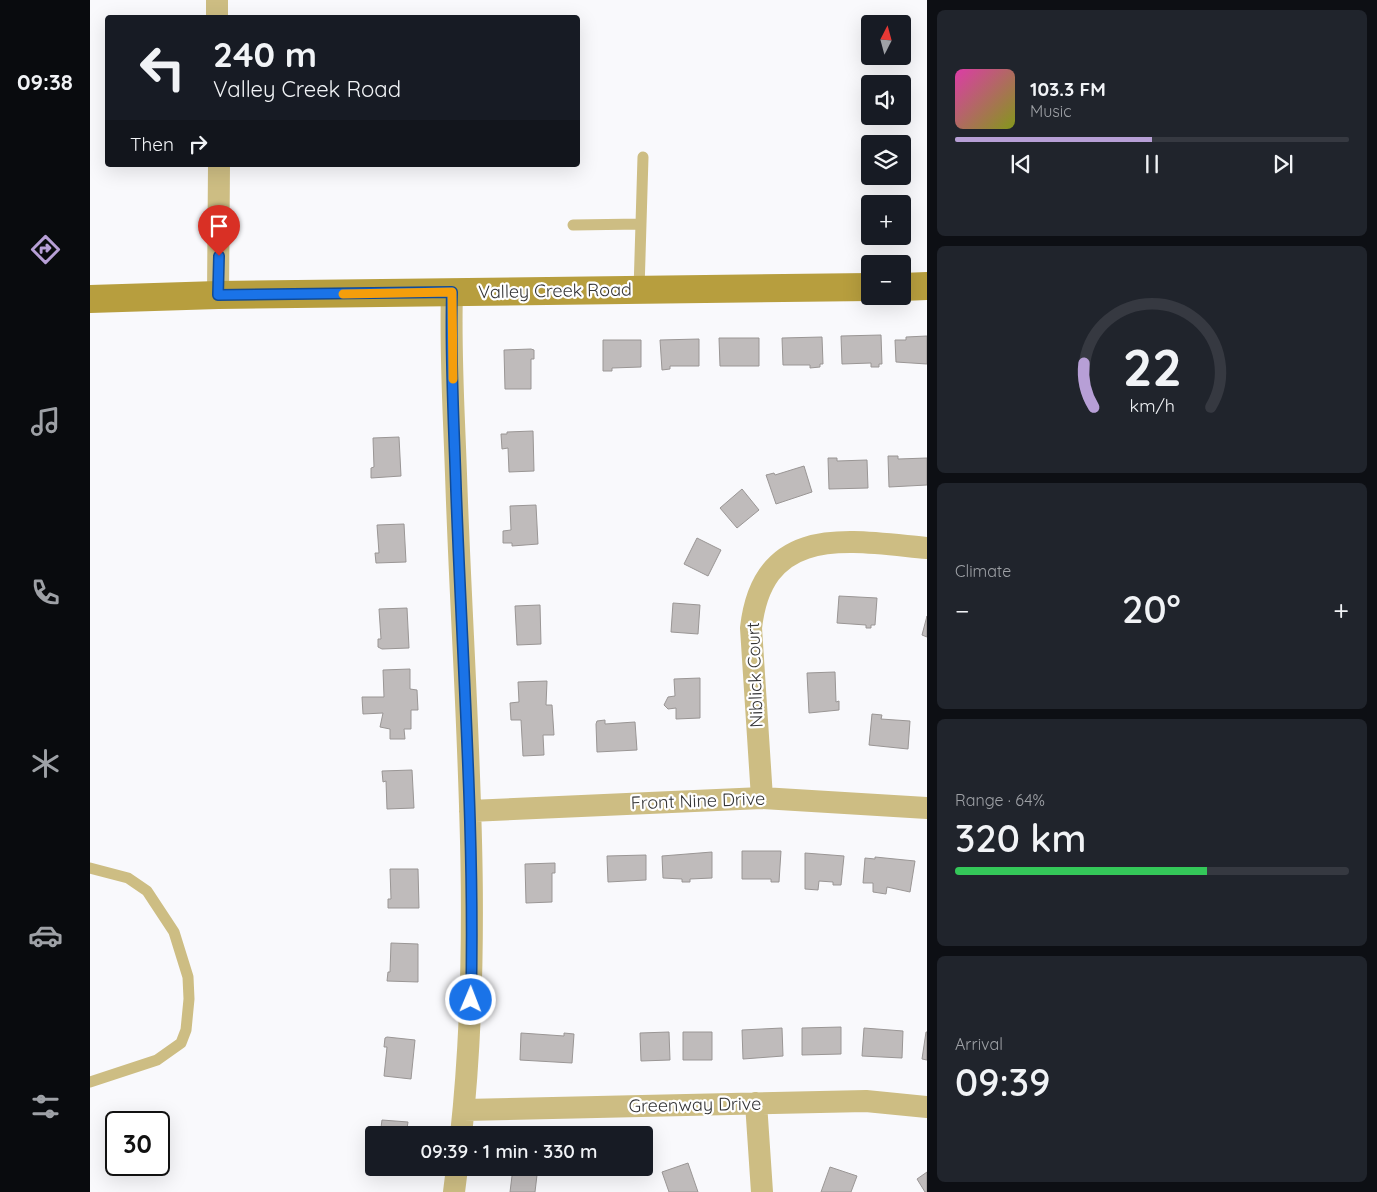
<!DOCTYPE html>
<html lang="en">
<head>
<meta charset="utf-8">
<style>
	:root { --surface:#171b24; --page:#20242c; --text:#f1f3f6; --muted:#9ea1a6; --line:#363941; --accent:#b79fd6 }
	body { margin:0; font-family:Quicksand,sans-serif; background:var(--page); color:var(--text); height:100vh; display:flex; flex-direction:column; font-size:19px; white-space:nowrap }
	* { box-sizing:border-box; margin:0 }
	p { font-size:16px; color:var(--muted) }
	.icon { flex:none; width:28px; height:28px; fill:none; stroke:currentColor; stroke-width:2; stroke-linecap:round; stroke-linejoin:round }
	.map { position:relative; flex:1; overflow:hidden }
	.sheet { display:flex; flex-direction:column; gap:10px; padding:10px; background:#0d0f14; width:450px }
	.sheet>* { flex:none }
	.top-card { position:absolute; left:15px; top:15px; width:475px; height:152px; border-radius:5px; box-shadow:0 5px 20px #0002; background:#171b24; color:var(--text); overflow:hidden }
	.needle { width:32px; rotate:6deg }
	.fabs { position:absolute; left:771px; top:15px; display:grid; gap:10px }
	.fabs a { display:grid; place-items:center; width:50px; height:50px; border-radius:5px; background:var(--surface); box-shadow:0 5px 20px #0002; font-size:25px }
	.speed { position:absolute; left:15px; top:1111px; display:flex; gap:10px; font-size:25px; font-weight:700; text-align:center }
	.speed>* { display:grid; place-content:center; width:65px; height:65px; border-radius:50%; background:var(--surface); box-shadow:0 5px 20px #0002; line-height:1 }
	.speed .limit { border:2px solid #111; border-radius:8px; background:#fff; color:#111 }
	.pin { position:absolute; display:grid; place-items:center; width:42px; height:42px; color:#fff; margin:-51px -21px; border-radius:50% 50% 50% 0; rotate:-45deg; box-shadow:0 0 5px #0007 }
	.pin .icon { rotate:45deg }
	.me { position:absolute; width:55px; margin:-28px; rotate:1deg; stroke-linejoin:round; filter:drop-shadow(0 0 4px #0008) }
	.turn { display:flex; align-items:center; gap:18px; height:105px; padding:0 25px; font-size:22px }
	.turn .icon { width:65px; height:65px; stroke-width:2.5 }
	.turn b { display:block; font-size:35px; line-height:42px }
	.then { display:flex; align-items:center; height:48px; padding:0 25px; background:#0003; gap:10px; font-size:19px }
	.big { font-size:38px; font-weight:600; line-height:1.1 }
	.sheet .card { flex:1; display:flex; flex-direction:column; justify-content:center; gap:8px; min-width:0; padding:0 18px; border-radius:8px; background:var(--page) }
	.sheet .dial { align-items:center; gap:0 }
	.dial svg { height:130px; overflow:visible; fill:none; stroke:var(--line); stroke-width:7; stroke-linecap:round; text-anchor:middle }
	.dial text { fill:var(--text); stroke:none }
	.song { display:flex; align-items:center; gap:15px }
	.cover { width:60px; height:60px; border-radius:8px; background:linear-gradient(135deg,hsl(320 70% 55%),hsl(70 70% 35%)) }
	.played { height:5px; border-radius:2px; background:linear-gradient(90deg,var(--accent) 50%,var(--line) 50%) }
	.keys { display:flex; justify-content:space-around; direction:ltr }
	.heat { display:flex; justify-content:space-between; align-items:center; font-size:28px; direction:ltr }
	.charge { height:8px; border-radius:4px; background:linear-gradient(90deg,#34c759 64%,var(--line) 0) }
	.trip { position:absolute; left:275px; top:1126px; width:288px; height:50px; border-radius:5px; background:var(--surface); box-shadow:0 5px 20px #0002; font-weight:600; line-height:50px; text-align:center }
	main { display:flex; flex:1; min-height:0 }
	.tab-bar { display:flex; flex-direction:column; width:90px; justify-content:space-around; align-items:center; background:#090b0e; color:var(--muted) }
	.tab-bar .icon { width:35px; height:35px }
	.tab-bar .active { color:var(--accent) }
	.tab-bar b { font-size:22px; color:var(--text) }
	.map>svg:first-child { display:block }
	.building { fill:#bfbbbb; stroke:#9a9695 }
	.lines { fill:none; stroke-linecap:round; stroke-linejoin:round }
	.lane { stroke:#cdbd83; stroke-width:11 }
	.street { stroke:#cdbd83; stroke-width:22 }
	.secondary { stroke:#b79e3e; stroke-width:28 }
	.route-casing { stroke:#114b97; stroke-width:12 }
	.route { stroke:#1a73e8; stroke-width:9 }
	.slow { stroke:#f59e0b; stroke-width:9 }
	.labels { text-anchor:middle; stroke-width:4.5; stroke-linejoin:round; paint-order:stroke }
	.street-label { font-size:18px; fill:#353537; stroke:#fff }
</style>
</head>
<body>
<main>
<nav class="tab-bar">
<b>09:38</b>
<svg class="icon active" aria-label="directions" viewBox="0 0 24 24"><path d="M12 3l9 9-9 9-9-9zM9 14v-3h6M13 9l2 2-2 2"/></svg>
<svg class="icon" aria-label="music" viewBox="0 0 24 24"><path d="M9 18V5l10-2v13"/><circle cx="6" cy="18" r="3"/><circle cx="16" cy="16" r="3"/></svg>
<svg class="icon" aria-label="phone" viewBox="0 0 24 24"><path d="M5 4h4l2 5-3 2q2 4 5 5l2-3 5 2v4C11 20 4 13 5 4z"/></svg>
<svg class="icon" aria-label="climate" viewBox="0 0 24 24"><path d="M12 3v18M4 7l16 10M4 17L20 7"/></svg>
<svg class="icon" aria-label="car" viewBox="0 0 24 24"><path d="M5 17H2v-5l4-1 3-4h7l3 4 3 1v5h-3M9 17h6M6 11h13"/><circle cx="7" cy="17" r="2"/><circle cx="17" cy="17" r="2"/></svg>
<svg class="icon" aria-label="filters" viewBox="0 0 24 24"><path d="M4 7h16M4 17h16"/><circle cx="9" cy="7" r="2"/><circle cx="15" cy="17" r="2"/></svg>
</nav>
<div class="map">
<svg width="837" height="1192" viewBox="0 0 837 1192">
	<rect width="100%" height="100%" fill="#f9f9fc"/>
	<path class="building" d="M791 335 792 364H789V367H781V363L752 364 751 336Z
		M837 336V364L806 362 805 340H816V337Z
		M732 337 733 364H730V367L720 368V365H693L692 338Z
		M629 338H669V366H630Z
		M609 339V366H580V369L572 370 570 340Z
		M513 340H551V367L522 368V371H513Z
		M441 349 444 350V359H441V389H415L414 350Z
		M443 431 444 471 419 472 418 448 412 449 411 434H417V432Z
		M309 437 311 476 281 478V468L284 467 283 438Z
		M798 456H808V459L837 458V485L799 487Z
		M738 458H747V461L777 460 778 488 739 489Z
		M714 466 722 492 686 504 676 475 684 473 685 475Z
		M652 489 669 510 647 528 630 508Z
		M446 505 448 544 422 546V543H413V531L421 530 420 506Z
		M314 524 316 562 286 563 285 553H289L287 525Z
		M607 538 631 550 618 576 594 564Z
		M749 596 787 598 785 625H781V628H776V625L747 623Z
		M583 603 610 605 608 634 581 632Z
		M450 605 451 644 427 645 425 606Z
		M317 608 319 648 292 649 288 647V639H291L289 609Z
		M837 616V637L832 635Z
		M320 669V689L327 690 328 710H321V729H314L315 739H300V729L290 727 293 713 273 714 272 697H294L293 670Z
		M745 672 746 702 749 701V710L719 713 717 673Z
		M610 678V718L586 719V708L578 709 574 705 578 697 585 696 584 679Z
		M457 681 456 705H462L464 735H453L454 755 433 756 431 720H421L420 703 429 702 428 682Z
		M782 714 792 715 791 719 820 721 818 749 779 745Z
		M515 720V724L545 722 547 750 507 752 506 724 507 721Z
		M322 770 324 808 297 809 296 781 293 782 292 771Z
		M652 851H691L689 882H681V879H652Z
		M622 852V878L600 879V882H592V879L573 878 572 856Z
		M715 853 754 856 751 885H743V882L729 881 728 890 715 889Z
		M556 855V880L518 882 517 856Z
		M785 857 825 861 820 892 797 887 796 894 783 892V883H773L775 858 785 859Z
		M465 863V873H462V902L436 903 435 864Z
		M300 869H328L329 908H298V899H301Z
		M301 943 328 944V982L297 981 298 972H300Z
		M751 1027V1054L712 1055V1028Z
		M692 1028 693 1056 653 1059 652 1030Z
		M774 1028 813 1031 812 1058 772 1056Z
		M579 1032 580 1060 551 1061 550 1033Z
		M593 1032H622V1060H593Z
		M836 1032H837V1060L832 1059Z
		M431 1033 474 1036V1033L484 1034 482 1063 430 1060Z
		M297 1037 325 1040 321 1079 294 1076 297 1047H294L295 1038Z
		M292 1120 318 1122 316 1135H290Z
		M598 1163 608 1192H579L572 1172Z
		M740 1167 767 1176 761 1192H731Z
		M423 1168H451L450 1175H447L445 1192H420Z
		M837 1172V1192H835L827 1179Z"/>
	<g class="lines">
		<path class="lane" d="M483 225 551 224
			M549 290 553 157
			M0 868 38 878 57 891 84 932 98 977 99 999 96 1030 91 1043 67 1060 0 1082"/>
		<path class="street" d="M127 0V18
			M362 292C360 353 364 414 366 474 373 694 395 915 371 1135
			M128 295 129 165
			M672 798 661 628C673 522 759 541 837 548
			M380 811 672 798 837 808
			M666 1103 672 1192
			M374 1110 776 1101 837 1107
			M364 1192 367 1168"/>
		<path class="secondary" d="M812 287 837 286
			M0 299 128 295 780 287"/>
	</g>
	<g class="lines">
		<g class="route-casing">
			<path id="route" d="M129 256 128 295 362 292C360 358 364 424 366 489 372 660 385 830 381 1000"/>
		</g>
		<use href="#route" class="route"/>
		<path class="slow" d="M253 294 362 292 363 379"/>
	</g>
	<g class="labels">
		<g class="street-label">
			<text transform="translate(465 291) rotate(-1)" y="6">Valley Creek Road</text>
			<text transform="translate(665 675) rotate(-92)" y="6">Niblick Court</text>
			<text transform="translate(608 801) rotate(-2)" y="6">Front Nine Drive</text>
			<text transform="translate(605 1105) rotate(-1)" y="6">Greenway Drive</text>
		</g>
	</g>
</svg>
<div class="fabs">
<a><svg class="needle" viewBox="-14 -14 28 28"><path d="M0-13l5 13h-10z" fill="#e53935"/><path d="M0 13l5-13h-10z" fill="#9ea1a6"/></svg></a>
<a><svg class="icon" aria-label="sound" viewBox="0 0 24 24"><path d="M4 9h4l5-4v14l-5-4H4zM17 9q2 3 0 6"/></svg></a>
<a><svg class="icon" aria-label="layers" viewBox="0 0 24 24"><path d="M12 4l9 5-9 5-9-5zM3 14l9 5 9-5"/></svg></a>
<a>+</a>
<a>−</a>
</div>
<div class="speed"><div class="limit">30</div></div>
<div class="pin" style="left:129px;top:256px;background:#d93025"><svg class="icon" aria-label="arrive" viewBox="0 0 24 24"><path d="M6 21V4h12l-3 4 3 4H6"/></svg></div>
<svg class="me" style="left:381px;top:1000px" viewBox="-20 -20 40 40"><circle r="17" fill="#1a73e8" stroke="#fff" stroke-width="3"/><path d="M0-11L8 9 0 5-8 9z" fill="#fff"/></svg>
<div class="trip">09:39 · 1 min · 330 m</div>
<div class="top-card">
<div class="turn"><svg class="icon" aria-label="left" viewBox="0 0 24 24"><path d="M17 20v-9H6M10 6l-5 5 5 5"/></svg><div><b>240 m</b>Valley Creek Road</div></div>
<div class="then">Then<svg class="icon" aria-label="right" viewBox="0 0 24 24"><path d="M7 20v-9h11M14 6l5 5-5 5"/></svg></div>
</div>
</div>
<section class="sheet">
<div class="card">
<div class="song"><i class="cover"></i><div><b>103.3 FM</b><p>Music</p></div></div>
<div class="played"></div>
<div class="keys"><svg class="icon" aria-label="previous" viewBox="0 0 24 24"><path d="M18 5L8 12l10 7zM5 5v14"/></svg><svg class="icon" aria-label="pause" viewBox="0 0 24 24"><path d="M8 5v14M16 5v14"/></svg><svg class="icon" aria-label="next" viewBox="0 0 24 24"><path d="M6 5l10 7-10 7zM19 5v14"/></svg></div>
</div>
<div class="card dial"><svg viewBox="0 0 100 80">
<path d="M14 69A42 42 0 1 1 86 69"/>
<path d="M14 69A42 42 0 0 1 8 42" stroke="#b79fd6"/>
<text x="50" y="56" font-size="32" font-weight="700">22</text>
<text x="50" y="72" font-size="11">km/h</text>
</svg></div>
<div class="card"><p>Climate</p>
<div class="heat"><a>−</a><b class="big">20°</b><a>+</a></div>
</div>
<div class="card"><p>Range · 64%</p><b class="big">320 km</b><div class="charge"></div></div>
<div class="card"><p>Arrival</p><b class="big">09:39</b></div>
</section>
</main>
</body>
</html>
